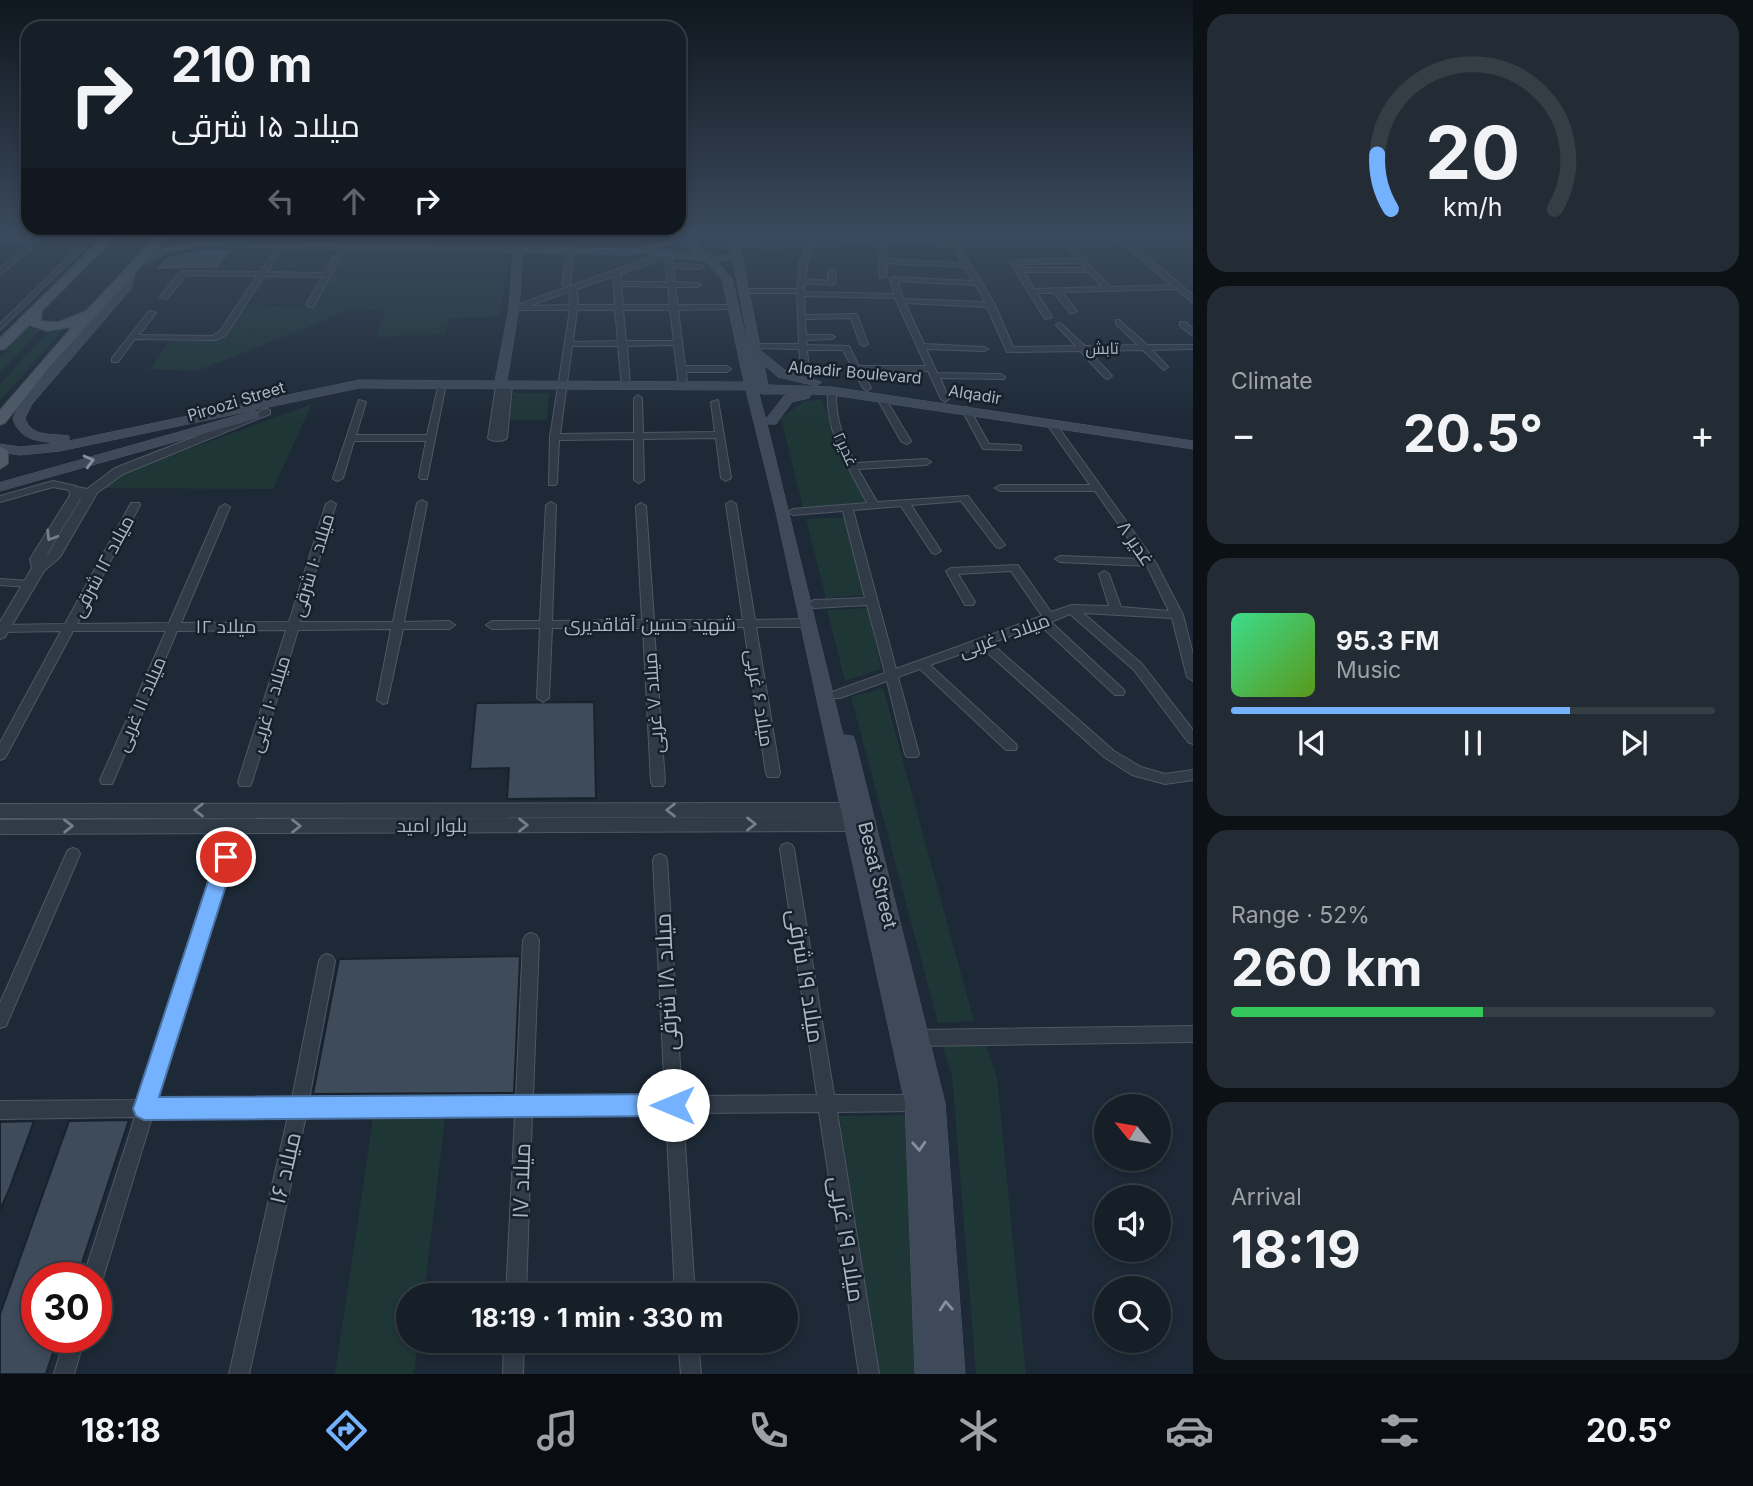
<!DOCTYPE html>
<html lang="en">
<head>
<meta charset="utf-8">
<style>
	:root { --surface:#161f28; --page:#232c34; --text:#f1f3f6; --muted:#9ea2a8; --line:#353d45; --accent:#74b2ff }
	body { margin:0; font-family:Inter,Cairo,sans-serif; background:var(--page); color:var(--text); height:100vh; display:flex; flex-direction:column; font-size:26px; white-space:nowrap }
	* { box-sizing:border-box; margin:0 }
	p { font-size:23px; color:var(--muted) }
	.icon { flex:none; width:38px; height:38px; fill:none; stroke:currentColor; stroke-width:2; stroke-linecap:round; stroke-linejoin:round }
	.map { position:relative; flex:1; overflow:hidden }
	.drawer { display:flex; flex-direction:column; gap:14px; padding:14px; background:#0c1116; width:560px }
	.drawer>* { flex:none }
	.banner { position:absolute; left:21px; top:21px; width:665px; height:214px; border-radius:21px; box-shadow:0 4px 10px #0003,0 0 0 2px var(--line); background:#161f28; color:var(--text); overflow:hidden }
	.needle { width:46px; rotate:300deg }
	.fabs { position:absolute; left:1094px; top:1094px; display:grid; gap:14px }
	.fabs a { display:grid; place-items:center; width:77px; height:77px; border-radius:50%; background:var(--surface); box-shadow:0 4px 10px #0003,0 0 0 2px var(--line); font-size:35px }
	.speed { position:absolute; left:21px; top:1262px; display:flex; gap:14px; font-size:35px; font-weight:700; text-align:center }
	.speed>* { display:grid; place-content:center; width:91px; height:91px; border-radius:50%; background:var(--surface); box-shadow:0 4px 10px #0003,0 0 0 2px var(--line); line-height:1 }
	.speed .limit { border:10px solid #d22; background:#fff; color:#111 }
	.pin { position:absolute; display:grid; place-items:center; width:60px; height:60px; color:#fff; margin:-30px; border:4px solid #fff; border-radius:50%; box-shadow:0 2px 7px #0007 }
	.me { position:absolute; width:77px; margin:-38px; rotate:270deg; stroke-linejoin:round; filter:drop-shadow(0 0 5px #0008) }
	.turn { display:flex; align-items:center; gap:24px; height:147px; padding:0 35px; font-size:32px }
	.turn .icon { width:91px; height:91px; stroke-width:2.5 }
	.turn b { display:block; font-size:49px; line-height:60px }
	.lanes { display:flex; align-items:center; height:66px; padding:0 35px; background:#0003; justify-content:center; gap:35px; direction:ltr }
	.lanes .off { opacity:.35 }
	.big { font-size:52px; font-weight:700; line-height:1.1 }
	.drawer .tile { flex:1; display:flex; flex-direction:column; justify-content:center; gap:10px; min-width:0; padding:0 24px; border-radius:21px; background:var(--page) }
	.drawer .dial { align-items:center; gap:0 }
	.dial svg { height:182px; overflow:visible; fill:none; stroke:var(--line); stroke-width:7; stroke-linecap:round; text-anchor:middle }
	.dial text { fill:var(--text); stroke:none }
	.song { display:flex; align-items:center; gap:21px }
	.cover { width:84px; height:84px; border-radius:10px; background:linear-gradient(135deg,hsl(150 70% 55%),hsl(90 70% 35%)) }
	.played { height:7px; border-radius:4px; background:linear-gradient(90deg,var(--accent) 70%,var(--line) 70%) }
	.keys { display:flex; justify-content:space-around; direction:ltr }
	.heat { display:flex; justify-content:space-between; align-items:center; font-size:38px; direction:ltr }
	.charge { height:10px; border-radius:5px; background:linear-gradient(90deg,#34c759 52%,var(--line) 0) }
	.trip { position:absolute; left:396px; top:1283px; width:402px; height:70px; border-radius:35px; background:var(--surface); box-shadow:0 4px 10px #0003,0 0 0 2px var(--line); font-weight:700; line-height:70px; text-align:center }
	.menu { display:flex; height:112px; justify-content:space-around; align-items:center; background:#090c10; color:var(--muted) }
	.menu .icon { width:49px; height:49px }
	.menu .on { color:var(--accent) }
	.menu b { font-size:32px; color:var(--text) }
	main { display:flex; flex:1; min-height:0 }
	.map>svg:first-child { display:block }
	.green { fill:#1f3637 }
	.building { fill:#3e4b5b; stroke:#18222d; stroke-width:2 }
	.lines { fill:none; stroke-linecap:round; stroke-linejoin:round }
	.minor-casing { stroke:#4e5865; stroke-width:2 }
	.tertiary-casing { stroke:#4e5865; stroke-width:2 }
	.secondary-casing { stroke:#4e5865; stroke-width:1 }
	.primary-casing { stroke:#3a4450; stroke-width:2 }
	.minor { fill:#303b47; fill-rule:evenodd }
	.tertiary { fill:#303b47; fill-rule:evenodd }
	.secondary { fill:#3e4a5a; fill-rule:evenodd }
	.primary { fill:#4e5a67; fill-rule:evenodd }
	.oneway { stroke:#84909f }
	.oneway2 { stroke:#737e8c }
	.route { fill:#74b2ff; stroke:#4b74a6; stroke-width:2 }
	.labels { text-anchor:middle; stroke-width:5; stroke-linejoin:round; paint-order:stroke }
	.far-street-label { font-size:16px; fill:#aab5c4; stroke:#16202b }
	.street-label { font-size:19px; fill:#aab5c4; stroke:#16202b }
	.near-street-label { font-size:23px; fill:#aab5c4; stroke:#16202b }
</style>
</head>
<body>
<main>
<div class="map">
<svg width="1193" height="1374" viewBox="0 0 1193 1374">
	<rect width="100%" height="100%" fill="#1d2936"/>
	<path class="green" d="M127 232H147L126 255H105Z
		M345 248 504 254 509 258 500 314 492 317 450 318 445 334 376 337 385 312 356 308 197 371 150 369 171 339H223L244 305 313 307Z
		M28 327 40 330 0 373V357Z
		M65 328 0 401V384L49 331Z
		M513 393H549L547 420H509Z
		M821 399 865 502 803 508 781 418 803 402Z
		M312 404 273 489 103 488 117 475Z
		M846 517 863 595 826 598 806 519Z
		M868 608 881 669 845 681 827 610Z
		M883 688 974 1021 938 1023 851 697Z
		M941 1042H985L997 1078 1026 1374H976L952 1076Z
		M908 1115 915 1374H880L839 1116Z
		M373 1119H445L424 1295H408V1340L418 1341 414 1374H335Z"/>
	<path class="building" d="M198 249H234L218 269 154 270 165 257Z
		M594 702 596 798 507 799 509 768 470 769 476 703Z
		M520 956 514 1093 313 1094 339 959Z
		M129 1120 77 1278H37V1337H58L46 1374H0V1314L69 1121Z
		M34 1121 9 1190 0 1210V1122Z"/>
	<g class="lines">
		<g class="minor-casing">
			<path id="minor" d="M95 231H102L93 239H89V237Z
				M740 231 813 233 814 231H820L819 234 878 237V231H884L885 238 951 242 947 231H953L958 244 995 305 1013 347 1076 346 1056 325 1060 323 1085 346 1138 345 1116 324V320H1119L1147 345H1193V349L1152 350 1168 367 1164 370 1143 350 1089 351 1112 376 1108 379 1105 378 1080 351 1007 352 987 307 905 303 924 344 984 347 988 349 984 351 926 349 937 373 1001 374 1005 377 1004 379 940 378 949 399 945 402 941 399 928 371H862L871 388 867 391 863 388 843 350H807L810 380 803 382 799 349 756 348 752 346 756 344H799L797 293H744L740 291 744 289H797L800 261 811 237 743 233ZM817 238 878 241 880 278 887 276 886 263 965 267 973 281 894 277 890 279 894 294 804 292 805 283 831 285 835 283 836 272 832 270 828 272V281L805 279 808 261ZM885 242 953 246 962 263 886 259ZM898 281 976 285 985 302 903 299ZM804 296 895 298 926 366H859L849 346 807 345 806 340 831 339 835 337 831 335H806L805 319 851 318 860 344 864 346 868 344 857 314 805 315Z
				M283 241 286 243 267 272 324 273 337 252 343 253 313 307 306 305 322 277 264 276 226 335 216 340 135 339 118 362H112V358L149 311 156 313 139 335 212 336 220 331 257 276 186 275 167 299 160 297 181 271 260 272 281 242Z
				M733 242 782 245 785 247 782 249 731 245V243Z
				M1072 246 1110 287 1178 285 1182 287 1178 289 1062 292 1077 311 1073 313H1070L1054 293H1037L1052 317 1045 319 1010 262 1014 260 1078 259 1069 248ZM1081 263 1086 268H1021L1019 264ZM1024 272H1089L1102 287 1034 289Z
				M79 247 84 248 0 330V324Z
				M26 248 31 249 0 275V269Z
				M571 248 574 250 570 285 566 287 562 285 568 250Z
				M668 252 672 254 673 264 700 265 704 267 700 269 673 268 675 282 697 283 701 285 697 287H675L678 305H734L738 307 734 309 678 310 685 366H727L731 369 727 372H686L687 386 683 389 679 386 674 345 627 346 630 386 626 389 622 386 618 346H572L560 434 634 433V398L638 395 642 398 643 433 715 432 711 402 718 400 731 478 726 481 721 478 716 438 643 439 644 480 639 483 634 480V439L559 440 557 483 555 485H549L550 437 570 310H514L510 308 514 306 570 305 569 288 573 286 577 288 578 305H615L613 270 620 272 621 282H668L664 254ZM621 286 668 287 670 305H623ZM577 310H615L618 341 573 342ZM623 310H670L674 341H626Z
				M1180 322H1186L1193 329V336L1180 326Z
				M500 383 504 386 508 383 512 386 507 438C503 442 492 442 488 438L496 386Z
				M438 387 445 389 427 479H421L419 477 426 441H354L343 478 338 481 335 480 333 478 359 400 366 402 356 435H427Z
				M832 388 836 391C835 418 843 439 855 463L926 459 931 462 926 465 858 469 877 502 968 496 1005 545 1000 548 996 547 961 501 911 505 941 551 936 554 932 553 901 506 853 510 896 669 1042 616 1011 571 958 574 975 602 973 605H965L946 571 951 568 1018 565 1051 612 1072 605 1109 606 1099 574 1104 571 1109 574 1121 607 1169 611 1147 566 1060 562 1055 559 1060 556 1143 559 1095 491H1000L995 488 1000 485H1090L1046 423 1048 421H1054L1156 563 1183 615 1193 654V681L1187 677 1172 618 1083 613 1142 664 1193 730V744L1188 742 1134 670 1070 614 1051 622 1123 689 1125 692 1123 695H1115L1040 625 991 643 1114 751 1141 767 1165 774 1193 770V780L1165 784 1132 775 1104 757 981 647 930 665 1016 744 1017 747 1016 750H1006L920 669 898 677 919 754 917 757H907L905 754 887 681 840 698H832L830 695 832 692 885 673 867 605 814 608 808 604 814 600 865 598 843 511 793 515 788 512 793 509 867 503C849 467 825 433 828 391Z
				M881 395 885 398 911 441 909 443 906 444 901 441 877 398Z
				M966 407 970 410 989 444 1018 445 1021 446V450L983 449 962 410Z
				M53 481 76 486 80 497 79 499H71L69 490 53 487 0 502V496Z
				M422 500 427 503 404 622 449 621 455 625 449 629H403L387 703 383 704 377 700 391 629 298 630 252 782 250 786H240L238 782 286 630 177 631 114 780 112 784H102L100 780 166 631H73L5 758 0 760V743L61 631 3 632 0 631V625L65 624 131 503H139L140 505 77 624 169 623 220 507 225 504 230 507 181 623 289 622 326 504 331 501 336 504 300 622H393L417 503Z
				M731 501 736 504 755 620 808 619 814 623 808 627H756L780 773 778 777H768L766 773 744 627 654 628 665 782 663 786H653L651 782 643 628H552L549 698 543 702 537 698 540 628 492 629 486 625 492 621H540L546 505 551 502 556 505 552 621 642 620 636 506 641 503 646 506 654 620H743L726 504Z
				M0 579 30 581 36 584 30 587 0 585Z
				M787 843 792 845 794 849 834 1095H917L923 1097 926 1103 923 1109 917 1111 837 1112 879 1374H859L819 1112 683 1113 695 1295H675L666 1113 532 1114 526 1295H506L515 1115 306 1116 249 1374H229L288 1116 152 1117 103 1278 100 1285 96 1286V1278H83L135 1117 0 1119V1101L140 1100 219 857 221 853 226 851 231 853 233 857 158 1100 292 1099 319 961 322 956 327 954 332 956 335 961 309 1099 516 1098 523 940 526 935 531 933 536 935 539 940 533 1097 665 1096 653 860 655 856 660 854 665 856 667 860 682 1096 817 1095 780 849 782 845Z
				M73 848 78 850 80 854 6 1026 0 1028V1003L66 854 68 850Z
				M1193 1026V1042L918 1046 912 1043 910 1038 912 1033 918 1030Z
				M65 1337H85L74 1374H54Z
				M504 1340H524L523 1374H503Z
				M678 1340H698L701 1374H681Z"/>
		</g>
		<g class="tertiary-casing">
			<path id="tertiary" d="M390 231H400L373 247 366 245Z
				M1107 231H1116L1193 295V303Z
				M668 251 673 254 671 256 517 310 509 308Z
				M266 409 270 410V414L123 474 97 493 60 557 44 571 5 637 0 639V622L32 568 30 559 69 497 78 487 87 489 115 468ZM82 497 48 554 46 556 80 499Z
				M862 803 868 805 871 810 868 815 862 817 0 818V804Z
				M865 817 871 819 874 824 871 829 865 831 0 834V820Z"/>
		</g>
		<g class="secondary-casing">
			<path id="secondary" d="M688 231H703L698 240 701 251 712 256 731 255 724 231H734L742 256 761 351 786 371 822 382 816 386 778 377 764 365 768 385 832 387 1193 441V449L832 395 811 394 809 398 792 402 776 424H767L843 735 853 736 855 741 945 1103 965 1374H915L905 1103 776 512 746 390 359 388 60 451 20 455 0 452V444L20 447 60 443C40 442 18 440 13 418L20 403 122 286 131 264 157 250 198 240 632 249 663 242ZM690 237 689 247 693 254 652 250ZM198 246 513 253 509 308 495 381 359 380 69 441V436C53 433 31 438 25 418L32 404 131 289 136 269 164 254ZM646 252 650 256 705 261 722 279 744 382 507 381 519 308 523 253 632 255ZM733 261 754 373 732 278 717 262ZM759 393 763 394H795L784 396 766 419Z
				M112 235V239L109 240 0 243V237Z
				M254 411 259 412V418L0 491V483Z"/>
		</g>
		<g class="primary-casing">
			<path id="primary" d="M109 231H121L42 311 41 321 58 322 86 311 161 231H173L48 369 5 423 0 425V410L72 327 47 331 29 325 5 349 0 350V338Z
				M0 446 8 451V464L0 469Z"/>
		</g>
		<use href="#minor" class="minor"/>
		<use href="#tertiary" class="tertiary"/>
		<use href="#secondary" class="secondary"/>
		<use href="#primary" class="primary"/>
	</g>
	<defs><path id="oneway-chevron" d="M-2-3.5L2.5 0L-2 3.5" fill="none" stroke-width="1.6" stroke-linecap="round" stroke-linejoin="round" transform="scale(1.75)"/></defs>
	<g class="oneway">
		<use href="#oneway-chevron" transform="translate(89 461) rotate(-15)"/>
		<use href="#oneway-chevron" transform="translate(919 1146) rotate(87)"/>
		<use href="#oneway-chevron" transform="translate(946 1306) rotate(-94)"/>
	</g>
	<g class="oneway2">
		<use href="#oneway-chevron" transform="translate(51 536) rotate(122)"/>
		<use href="#oneway-chevron" transform="translate(199 810) rotate(180)"/>
		<use href="#oneway-chevron" transform="translate(671 810) rotate(180)"/>
		<use href="#oneway-chevron" transform="translate(751 824)"/>
		<use href="#oneway-chevron" transform="translate(523 825)"/>
		<use href="#oneway-chevron" transform="translate(68 826) rotate(-1)"/>
		<use href="#oneway-chevron" transform="translate(296 826)"/>
	</g>
	<linearGradient id="sky" x2="0" y2="1"><stop stop-color="#10171e"/><stop offset="0.55" stop-color="#3a495d"/><stop offset="1" stop-color="#3a495d" stop-opacity="0"/></linearGradient>
	<rect width="1193" height="423" fill="url(#sky)"/>
	<path class="route" d="M226 849 232 852 235 857 159 1097 673 1094 680 1097 684 1105 680 1112 673 1116 144 1120 136 1116 133 1109 216 857 219 852Z"/>
	<g class="labels">
		<g class="far-street-label">
			<text transform="translate(1102 348) rotate(-1)" y="6">تابش</text>
			<text transform="translate(855 372) rotate(5)" y="6">Alqadir Boulevard</text>
			<text transform="translate(975 394) rotate(9)" y="6">Alqadir</text>
			<text transform="translate(236 401) rotate(-17)" y="6">Piroozi Street</text>
			<text transform="translate(846 449) rotate(65)" y="6">غدیر۲</text>
		</g>
		<g class="street-label">
			<text transform="translate(1136 543) rotate(56)" y="7">غدیر ۸</text>
			<text transform="translate(312 565) rotate(-73)" y="7">میلاد ۱۰ شرقی</text>
			<text transform="translate(102 566) rotate(-62)" y="7">میلاد ۱۲ شرقی</text>
			<text x="650" y="631">شهید حسین آقاقدیری</text>
			<text x="226" y="633">میلاد ۱۲</text>
			<text transform="translate(1004 635) rotate(-20)" y="7">میلاد ۱ غربی</text>
			<text transform="translate(760 698) rotate(81)" y="7">میلاد ۶ غربی</text>
			<text transform="translate(653 703) rotate(-94)" y="7">میلاد ۷ غربی</text>
			<text transform="translate(140 704) rotate(-67)" y="7">میلاد ۱۱ غربی</text>
			<text transform="translate(269 704) rotate(-73)" y="7">میلاد ۱۰ غربی</text>
			<text x="432" y="832">بلوار امید</text>
			<text transform="translate(878 875) rotate(76)" y="7">Besat Street</text>
		</g>
		<g class="near-street-label">
			<text transform="translate(806 976) rotate(81)" y="8">میلاد ۱۹ شرقی</text>
			<text transform="translate(666 982) rotate(-93)" y="8">میلاد ۱۸ شرقی</text>
			<text transform="translate(285 1168) rotate(-77)" y="8">میلاد ۱۶</text>
			<text transform="translate(521 1181) rotate(-88)" y="8">میلاد ۱۷</text>
			<text transform="translate(847 1239) rotate(81)" y="8">میلاد ۱۹ غربی</text>
		</g>
	</g>
</svg>
<div class="fabs">
<a><svg class="needle" viewBox="-14 -14 28 28"><path d="M0-13l5 13h-10z" fill="#e53935"/><path d="M0 13l5-13h-10z" fill="#9ea2a8"/></svg></a>
<a><svg class="icon" aria-label="sound" viewBox="0 0 24 24"><path d="M4 9h4l5-4v14l-5-4H4zM17 9q2 3 0 6"/></svg></a>
<a><svg class="icon" aria-label="search" viewBox="0 0 24 24"><circle cx="10" cy="10" r="6"/><path d="M15 15l6 6"/></svg></a>
</div>
<div class="speed"><div class="limit">30</div></div>
<div class="pin" style="left:226px;top:857px;background:#d93025"><svg class="icon" aria-label="arrive" viewBox="0 0 24 24"><path d="M6 21V4h12l-3 4 3 4H6"/></svg></div>
<svg class="me" style="left:673px;top:1105px" viewBox="-20 -20 40 40"><circle r="19" fill="#fff"/><path d="M0-13L10 11 0 6-10 11z" fill="#74b2ff"/></svg>
<div class="trip">18:19 · 1 min · 330 m</div>
<div class="banner">
<div class="turn"><svg class="icon" aria-label="right" viewBox="0 0 24 24"><path d="M7 20v-9h11M14 6l5 5-5 5"/></svg><div><b>210 m</b>میلاد ۱۵ شرقی</div></div>
<div class="lanes"><svg class="icon off" aria-label="left" viewBox="0 0 24 24"><path d="M17 20v-9H6M10 6l-5 5 5 5"/></svg><svg class="icon off" aria-label="ahead" viewBox="0 0 24 24"><path d="M12 20V5M6 11l6-6 6 6"/></svg><svg class="icon" aria-label="right" viewBox="0 0 24 24"><path d="M7 20v-9h11M14 6l5 5-5 5"/></svg></div>
</div>
</div>
<section class="drawer">
<div class="tile dial"><svg viewBox="0 0 100 80">
<path d="M14 69A42 42 0 1 1 86 69"/>
<path d="M14 69A42 42 0 0 1 8 45" stroke="#74b2ff"/>
<text x="50" y="56" font-size="32" font-weight="700">20</text>
<text x="50" y="72" font-size="11">km/h</text>
</svg></div>
<div class="tile"><p>Climate</p>
<div class="heat"><a>−</a><b class="big">20.5°</b><a>+</a></div>
</div>
<div class="tile">
<div class="song"><i class="cover"></i><div><b>95.3 FM</b><p>Music</p></div></div>
<div class="played"></div>
<div class="keys"><svg class="icon" aria-label="previous" viewBox="0 0 24 24"><path d="M18 5L8 12l10 7zM5 5v14"/></svg><svg class="icon" aria-label="pause" viewBox="0 0 24 24"><path d="M8 5v14M16 5v14"/></svg><svg class="icon" aria-label="next" viewBox="0 0 24 24"><path d="M6 5l10 7-10 7zM19 5v14"/></svg></div>
</div>
<div class="tile"><p>Range · 52%</p><b class="big">260 km</b><div class="charge"></div></div>
<div class="tile"><p>Arrival</p><b class="big">18:19</b></div>
</section>
</main>
<nav class="menu">
<b>18:18</b>
<svg class="icon on" aria-label="directions" viewBox="0 0 24 24"><path d="M12 3l9 9-9 9-9-9zM9 14v-3h6M13 9l2 2-2 2"/></svg>
<svg class="icon" aria-label="music" viewBox="0 0 24 24"><path d="M9 18V5l10-2v13"/><circle cx="6" cy="18" r="3"/><circle cx="16" cy="16" r="3"/></svg>
<svg class="icon" aria-label="phone" viewBox="0 0 24 24"><path d="M5 4h4l2 5-3 2q2 4 5 5l2-3 5 2v4C11 20 4 13 5 4z"/></svg>
<svg class="icon" aria-label="climate" viewBox="0 0 24 24"><path d="M12 3v18M4 7l16 10M4 17L20 7"/></svg>
<svg class="icon" aria-label="car" viewBox="0 0 24 24"><path d="M5 17H2v-5l4-1 3-4h7l3 4 3 1v5h-3M9 17h6M6 11h13"/><circle cx="7" cy="17" r="2"/><circle cx="17" cy="17" r="2"/></svg>
<svg class="icon" aria-label="filters" viewBox="0 0 24 24"><path d="M4 7h16M4 17h16"/><circle cx="9" cy="7" r="2"/><circle cx="15" cy="17" r="2"/></svg>
<b>20.5°</b>
</nav>
</body>
</html>
